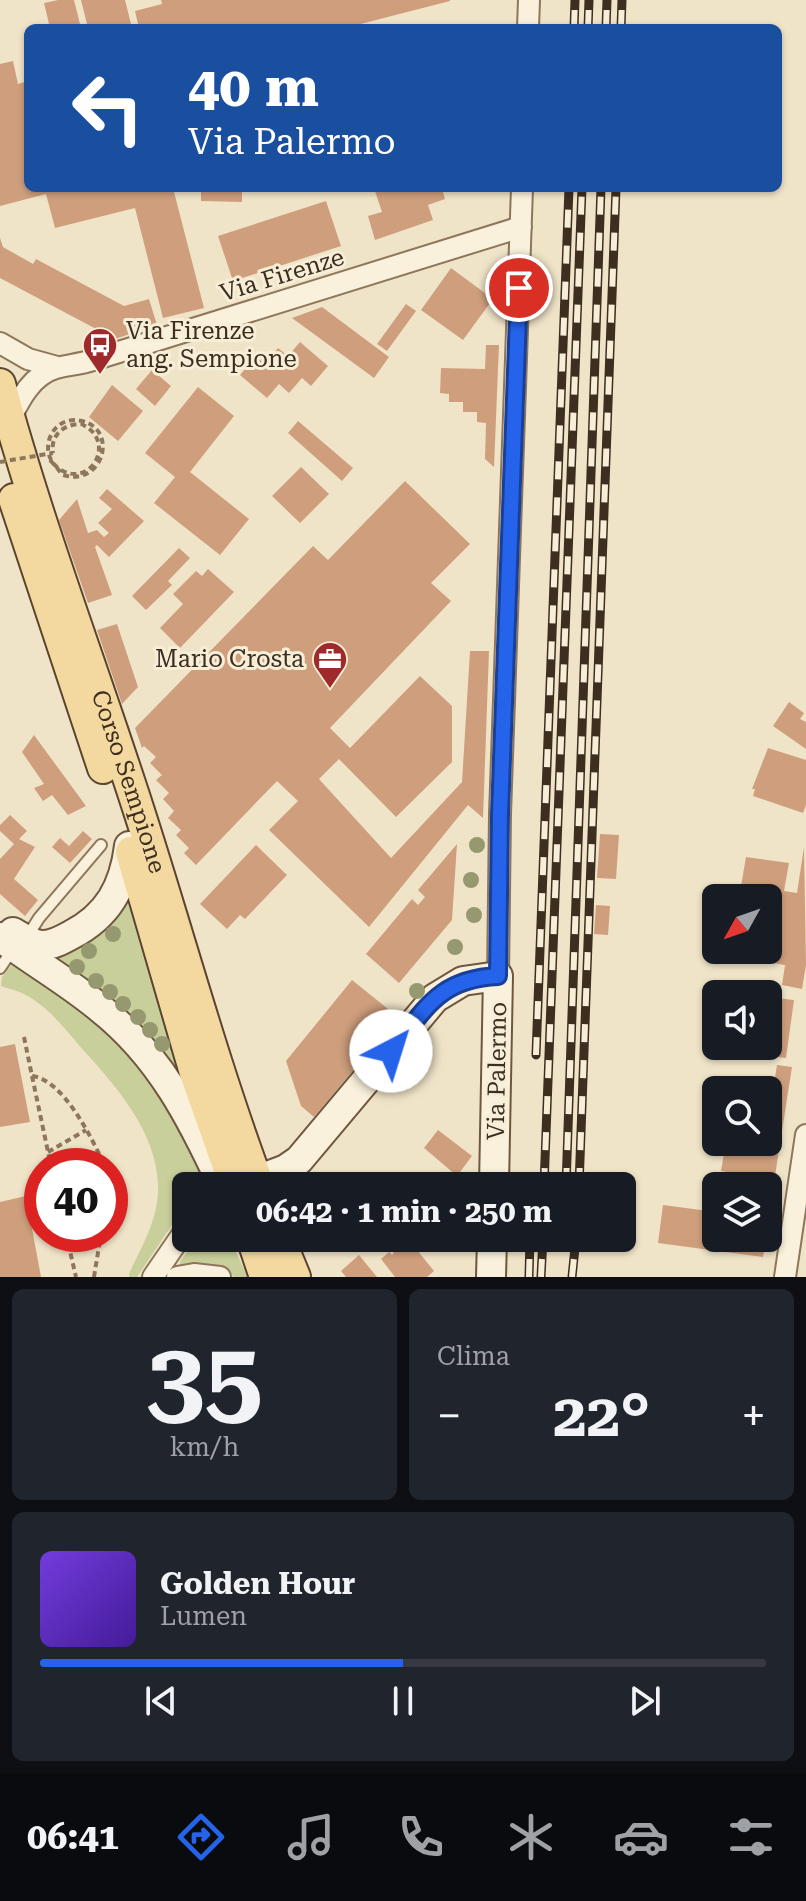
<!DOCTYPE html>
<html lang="it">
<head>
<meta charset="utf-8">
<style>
	:root { --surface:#171b24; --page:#20242c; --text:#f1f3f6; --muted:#9ea1a6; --line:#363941; --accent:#2563eb }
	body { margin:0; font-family:"Roboto Serif",serif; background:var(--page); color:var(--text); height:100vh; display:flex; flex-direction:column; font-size:30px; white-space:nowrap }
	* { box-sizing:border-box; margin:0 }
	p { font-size:26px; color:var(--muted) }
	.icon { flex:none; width:44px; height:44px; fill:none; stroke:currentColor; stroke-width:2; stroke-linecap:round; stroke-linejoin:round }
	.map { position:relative; height:1277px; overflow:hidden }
	.panel { display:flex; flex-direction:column; gap:12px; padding:12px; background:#0d0f14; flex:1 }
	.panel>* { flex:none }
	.top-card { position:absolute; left:24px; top:24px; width:758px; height:168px; border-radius:12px; box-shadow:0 2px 6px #0004; background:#1a4fa0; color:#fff; overflow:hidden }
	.needle { width:52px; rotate:230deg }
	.tools { position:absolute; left:702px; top:884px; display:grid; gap:16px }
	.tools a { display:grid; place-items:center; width:80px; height:80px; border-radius:12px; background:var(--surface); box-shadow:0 2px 6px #0004; font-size:40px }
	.speed { position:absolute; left:24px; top:1148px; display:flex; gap:16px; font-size:40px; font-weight:700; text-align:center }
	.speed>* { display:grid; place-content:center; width:104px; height:104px; border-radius:50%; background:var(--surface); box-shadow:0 2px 6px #0004; line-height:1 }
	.speed .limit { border:12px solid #d22; background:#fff; color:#111 }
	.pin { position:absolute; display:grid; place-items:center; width:68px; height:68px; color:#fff; margin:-34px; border:4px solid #fff; border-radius:50%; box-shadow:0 2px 8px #0007 }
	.me { position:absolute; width:88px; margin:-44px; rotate:40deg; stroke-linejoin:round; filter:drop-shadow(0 0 6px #0008) }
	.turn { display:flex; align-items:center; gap:28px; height:168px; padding:0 32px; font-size:36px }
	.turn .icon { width:104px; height:104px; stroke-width:2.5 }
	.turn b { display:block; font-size:56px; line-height:68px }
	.big { font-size:60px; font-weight:700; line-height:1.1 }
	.panel .tile { flex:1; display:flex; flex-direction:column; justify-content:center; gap:12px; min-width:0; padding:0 28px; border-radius:12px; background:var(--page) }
	.panel .dial { align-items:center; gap:0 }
	.dial b { font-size:104px; line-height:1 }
	.song { display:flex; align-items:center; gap:24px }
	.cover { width:96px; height:96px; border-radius:12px; background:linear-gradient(135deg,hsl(260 70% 55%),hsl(260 70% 35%)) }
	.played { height:8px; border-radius:4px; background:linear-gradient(90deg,var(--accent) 50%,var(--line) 50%) }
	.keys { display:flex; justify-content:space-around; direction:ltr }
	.heat { display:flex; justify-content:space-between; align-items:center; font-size:44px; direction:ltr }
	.panel .tiles { flex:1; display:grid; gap:12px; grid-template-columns:1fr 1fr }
	.tile:last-child { grid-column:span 2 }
	.trip { position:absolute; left:172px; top:1172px; width:464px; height:80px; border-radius:12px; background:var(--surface); box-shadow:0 2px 6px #0004; font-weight:700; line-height:80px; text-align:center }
	.dock { display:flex; height:128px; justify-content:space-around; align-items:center; background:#090b0e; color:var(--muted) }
	.dock .icon { width:56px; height:56px }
	.dock .current { color:var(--accent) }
	.dock b { font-size:36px; color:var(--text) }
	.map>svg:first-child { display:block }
	.green { fill:#c9cf9b }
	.building { fill:#cf9f7d }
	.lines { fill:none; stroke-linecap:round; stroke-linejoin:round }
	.lane-casing { stroke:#8d765c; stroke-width:14 }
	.street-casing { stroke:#8d765c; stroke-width:24 }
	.secondary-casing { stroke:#6f573f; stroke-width:32 }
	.primary-casing { stroke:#5b4430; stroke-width:34 }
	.path { stroke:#8d765c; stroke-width:4; stroke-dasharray:6 4; stroke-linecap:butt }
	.lane { stroke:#faf1dc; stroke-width:10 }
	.street { stroke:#faf1dc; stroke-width:20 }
	.secondary { stroke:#faf1dc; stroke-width:28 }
	.primary { stroke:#f3d9a0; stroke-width:30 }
	.rail-casing { stroke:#3d2e20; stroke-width:9 }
	.rail { stroke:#f7eed8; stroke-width:6; stroke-dasharray:18; stroke-linecap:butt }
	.path-bridge { stroke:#8d765c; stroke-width:4; stroke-dasharray:6 4; stroke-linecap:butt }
	.tree { fill:#96986f }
	.route-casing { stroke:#184099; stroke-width:20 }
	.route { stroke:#2563eb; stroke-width:14 }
	.labels { text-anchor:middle; stroke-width:6; stroke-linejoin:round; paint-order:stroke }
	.street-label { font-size:24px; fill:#3d2e20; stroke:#f7eed8 }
	.poi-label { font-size:24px; fill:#3d2e20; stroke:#f7eed8; text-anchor:start }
</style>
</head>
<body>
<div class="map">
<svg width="806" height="1277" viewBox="0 0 806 1277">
	<rect width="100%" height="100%" fill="#f0e4c8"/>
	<path class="green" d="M127 891 180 1068 178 1070 48 954Z
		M18 957 58 985 154 1075 199 1161 197 1186H186V1204L137 1277H129V1274C142 1246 159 1218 158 1186 157 1130 113 1083 78 1044 65 1029 51 1011 34 1000 23 992 13 990 1 986L2 977Z
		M198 1238H229L248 1277H234L210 1265H180V1261Z"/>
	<path class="building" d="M58 0H74L81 28H50L44 3Z
		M81 0H125L132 28H88Z
		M161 0H450V1L345 28H139L135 11 162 4Z
		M13 61 18 84 28 81V188H173L204 308 163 318 135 208 55 228 46 194 0 206V64Z
		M201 188H242V202L201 201Z
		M383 188H442L445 199 428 205 433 220 375 240 368 216 382 212 375 191Z
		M326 201 341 246 233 281 218 236Z
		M0 238 3 247 33 264 36 259 124 306 149 299 157 325 115 339 0 278Z
		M451 268 493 299 463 340 421 310Z
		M406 304 416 311 387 351 377 344Z
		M322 307 389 357 374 378 292 318Z
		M300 342 328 366 311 386 302 378 289 393 279 384 267 398 240 375 256 356 265 364 278 348 288 356Z
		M486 345H499L494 467 485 459 486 423 477 422V412H463V402H449V394L440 393 441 368 485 369Z
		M152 370 171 386 155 406 136 389Z
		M112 385 143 411 118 441 89 417Z
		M198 387 234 416 190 472 249 519 220 555 154 503 175 477 145 453Z
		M298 421 353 468 342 481 288 433Z
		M301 467 329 494 300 523 272 496Z
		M405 481 470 544 431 583 451 601 330 728 350 748 420 676 452 706V762L396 817 339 759 319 779 391 858 462 782 470 651H489L483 818 468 805 369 927 269 830 298 801 277 781 196 865 184 853 189 848 176 835 181 830 168 818 174 811 163 799 169 793 156 780 162 775 150 763 156 757 144 746 142 748 135 728 313 546 328 560Z
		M107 489 144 521 109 557 97 545 95 547 112 595 88 603 59 520 77 499 88 533 97 530 104 537 109 533 98 523 112 509 99 498Z
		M179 548 190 558 168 581 172 585 146 610 132 596Z
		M208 569 234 592 180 648 160 628 183 604 173 594 196 571 202 576Z
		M117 624 138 687 122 704 97 630Z
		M789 702 804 713 800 719 806 722V749L773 726Z
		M34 735 86 806 68 815 52 795 43 801 34 788 44 784 22 752Z
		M768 748 806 760V805L803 813 753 796 755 789H752Z
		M10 815 27 831 19 839 35 847 14 879 38 900 25 916 0 894V859L14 844 0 831V825Z
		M83 831 92 839 70 863 52 847 60 838 69 846Z
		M600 834 619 835 616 879 597 878Z
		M457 844 452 920 399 983 366 954 412 899 418 905 425 897 418 890Z
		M256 845 287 875 245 919 240 915 227 929 200 904Z
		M804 847 806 965 802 989 782 985 785 965 748 959 749 950H768V898H739L746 857 789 863 784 891 797 893Z
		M596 905 610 906 608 935 594 934Z
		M352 980 398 1017 314 1117 301 1106 286 1061Z
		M768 997 794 1000 786 1058 739 1052 740 1046H768Z
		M15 1044 30 1122 0 1127V1047Z
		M777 1065 792 1067 772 1195 768 1194V1186H758L759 1177 721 1171 726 1142H768V1089L773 1090Z
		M716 1081 762 1088 761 1090H715Z
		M714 1094H716V1138L707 1137Z
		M438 1130 472 1156 457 1176 424 1148Z
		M26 1196 41 1277H0V1202Z
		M663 1205 716 1212V1238H766L763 1257 658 1243Z
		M353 1238H378L364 1250Z
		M406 1238H419L413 1245 434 1271 427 1277H395L381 1259 389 1252 392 1255Z
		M359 1255 377 1277H346L341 1271Z"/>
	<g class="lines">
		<g class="lane-casing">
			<path id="lane" d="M27 937 39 918 101 845
				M0 968 13 949"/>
		</g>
		<g class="street-casing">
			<path id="street" d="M528 28 529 0
				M0 343 28 359 57 367
				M10 419C20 399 32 375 56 368 68 365 81 364 93 360L521 227
				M498 976 500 814 522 188
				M153 1277 186 1229
				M177 1277 194 1274 220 1277
				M785 1277 806 1135"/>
		</g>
		<g class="secondary-casing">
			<path id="secondary" d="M13 932C22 937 31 944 41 945 51 946 62 940 71 935 108 916 124 887 129 846
				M0 937C33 962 69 982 101 1009 160 1056 192 1119 223 1186
				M257 1180 286 1169 299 1160 435 998 463 981 498 976 494 1186
				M491 1277 492 1238"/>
		</g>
		<g class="primary-casing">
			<g id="primary">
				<path id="s1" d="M0 384C39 528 93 668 139 811 179 935 213 1063 259 1186"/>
				<path d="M14 499 103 768"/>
				<path d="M131 852 195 1073 235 1186"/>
				<path d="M252 1238 265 1277"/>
				<path d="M279 1238 295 1277"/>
			</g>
		</g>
		<path class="path" d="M50 460 63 475C103 487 119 430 82 421 49 413 34 459 65 472 94 484 116 439 81 424 64 424 50 435 53 453
			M24 1037 32 1076C64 1080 92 1139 105 1166
			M32 1076 51 1166
			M48 1152 86 1130
			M110 1185V1196
			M66 1234 76 1277
			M94 1277 101 1234"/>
		<use href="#lane" class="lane"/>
		<use href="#street" class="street"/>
		<use href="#secondary" class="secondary"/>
		<use href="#primary" class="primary"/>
		<g class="rail-casing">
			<path id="rail" d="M574 28 575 0
				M588 28 589 0
				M606 28 607 0
				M621 28 622 0
				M536 1055 569 188
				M544 1186 582 188
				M566 1186 601 188
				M579 1186 616 188
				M529 1277 530 1238
				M541 1277 543 1238
				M572 1277 576 1238"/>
		</g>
		<use href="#rail" class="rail"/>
		<path class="path-bridge" d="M0 462 53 453"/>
	</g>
	<g class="tree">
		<circle cx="477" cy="845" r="8"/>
		<circle cx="471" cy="880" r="8"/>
		<circle cx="474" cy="915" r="8"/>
		<circle cx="113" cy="934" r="8"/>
		<circle cx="455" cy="947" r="8"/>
		<circle cx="89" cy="951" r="8"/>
		<circle cx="77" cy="967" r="8"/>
		<circle cx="96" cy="981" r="8"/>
		<circle cx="417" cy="991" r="8"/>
		<circle cx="110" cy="992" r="8"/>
		<circle cx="123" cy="1004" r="8"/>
		<circle cx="138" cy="1017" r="8"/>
		<circle cx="150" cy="1030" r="8"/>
		<circle cx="162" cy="1044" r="8"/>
	</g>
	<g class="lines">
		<g class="route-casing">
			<path id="route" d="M391 1051C426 1009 438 979 498 976L500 814 519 288"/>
		</g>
		<use href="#route" class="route"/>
	</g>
	<defs>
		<g id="bus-pin" transform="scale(1.8)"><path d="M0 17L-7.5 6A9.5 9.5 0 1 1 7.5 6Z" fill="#9e2a2b" stroke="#f7eed8"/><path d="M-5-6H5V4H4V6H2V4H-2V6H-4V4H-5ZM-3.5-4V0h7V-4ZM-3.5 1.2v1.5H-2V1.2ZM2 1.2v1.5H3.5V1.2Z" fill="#fff"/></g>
		<g id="office-pin" transform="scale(1.8)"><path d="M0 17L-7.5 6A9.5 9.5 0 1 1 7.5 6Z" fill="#9e2a2b" stroke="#f7eed8"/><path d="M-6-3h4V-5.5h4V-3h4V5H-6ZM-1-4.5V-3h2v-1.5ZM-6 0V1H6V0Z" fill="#fff"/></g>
	</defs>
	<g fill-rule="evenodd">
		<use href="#bus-pin" x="100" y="345"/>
		<use href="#office-pin" x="330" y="659"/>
	</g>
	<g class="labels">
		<g class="street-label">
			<text transform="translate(282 275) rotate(-17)" y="8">Via Firenze</text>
			<text dy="8" stroke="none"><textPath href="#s1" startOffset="418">Corso Sempione</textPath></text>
			<text transform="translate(497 1071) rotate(-89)" y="8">Via Palermo</text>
		</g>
		<g class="poi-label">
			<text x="126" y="339">Via Firenze<tspan x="126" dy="28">ang. Sempione</tspan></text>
			<text x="304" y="667" text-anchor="end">Mario Crosta</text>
		</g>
	</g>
</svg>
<div class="tools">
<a><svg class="needle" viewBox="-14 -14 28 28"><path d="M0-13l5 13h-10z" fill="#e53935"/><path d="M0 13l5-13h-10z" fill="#9ea1a6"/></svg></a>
<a><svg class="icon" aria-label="sound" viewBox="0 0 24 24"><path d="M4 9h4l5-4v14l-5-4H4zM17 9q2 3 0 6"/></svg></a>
<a><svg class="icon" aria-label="search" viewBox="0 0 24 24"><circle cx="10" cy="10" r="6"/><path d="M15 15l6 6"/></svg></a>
<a><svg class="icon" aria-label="layers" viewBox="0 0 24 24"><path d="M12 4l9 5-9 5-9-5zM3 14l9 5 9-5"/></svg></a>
</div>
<div class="speed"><div class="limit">40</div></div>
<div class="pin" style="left:519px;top:288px;background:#d93025"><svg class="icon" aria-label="arrive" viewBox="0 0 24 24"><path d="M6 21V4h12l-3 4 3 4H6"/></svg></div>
<svg class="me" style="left:391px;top:1051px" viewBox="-20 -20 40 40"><circle r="19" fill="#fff"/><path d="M0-13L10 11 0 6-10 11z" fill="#2563eb"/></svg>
<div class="trip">06:42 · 1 min · 250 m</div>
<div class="top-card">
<div class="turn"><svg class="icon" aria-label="left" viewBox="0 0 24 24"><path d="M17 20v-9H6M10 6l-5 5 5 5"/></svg><div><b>40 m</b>Via Palermo</div></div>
</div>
</div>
<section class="panel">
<div class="tiles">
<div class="tile dial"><b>35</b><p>km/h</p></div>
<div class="tile"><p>Clima</p>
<div class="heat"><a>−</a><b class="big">22°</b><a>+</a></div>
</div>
<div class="tile">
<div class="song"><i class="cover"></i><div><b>Golden Hour</b><p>Lumen</p></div></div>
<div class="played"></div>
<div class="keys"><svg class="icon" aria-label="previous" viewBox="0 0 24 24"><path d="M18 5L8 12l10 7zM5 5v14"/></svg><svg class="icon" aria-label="pause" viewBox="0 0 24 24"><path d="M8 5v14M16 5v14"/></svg><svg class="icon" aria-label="next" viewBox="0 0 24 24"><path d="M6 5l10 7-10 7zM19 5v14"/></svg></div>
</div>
</div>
</section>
<nav class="dock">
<b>06:41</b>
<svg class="icon current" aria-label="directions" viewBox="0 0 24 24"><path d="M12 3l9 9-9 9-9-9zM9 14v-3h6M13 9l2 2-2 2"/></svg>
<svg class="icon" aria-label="music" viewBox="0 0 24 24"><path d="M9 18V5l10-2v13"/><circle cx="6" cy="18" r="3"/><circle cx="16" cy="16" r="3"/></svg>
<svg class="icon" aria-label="phone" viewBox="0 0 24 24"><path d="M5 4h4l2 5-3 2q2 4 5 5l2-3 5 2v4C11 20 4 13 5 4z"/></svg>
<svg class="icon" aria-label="climate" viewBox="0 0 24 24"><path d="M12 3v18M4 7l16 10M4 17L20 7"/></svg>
<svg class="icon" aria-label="car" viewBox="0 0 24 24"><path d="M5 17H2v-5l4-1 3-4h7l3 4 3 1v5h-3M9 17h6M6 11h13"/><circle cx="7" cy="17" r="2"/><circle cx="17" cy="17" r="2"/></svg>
<svg class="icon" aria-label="filters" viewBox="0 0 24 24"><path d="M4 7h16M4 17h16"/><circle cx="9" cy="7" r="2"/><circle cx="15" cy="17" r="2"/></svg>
</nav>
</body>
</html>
